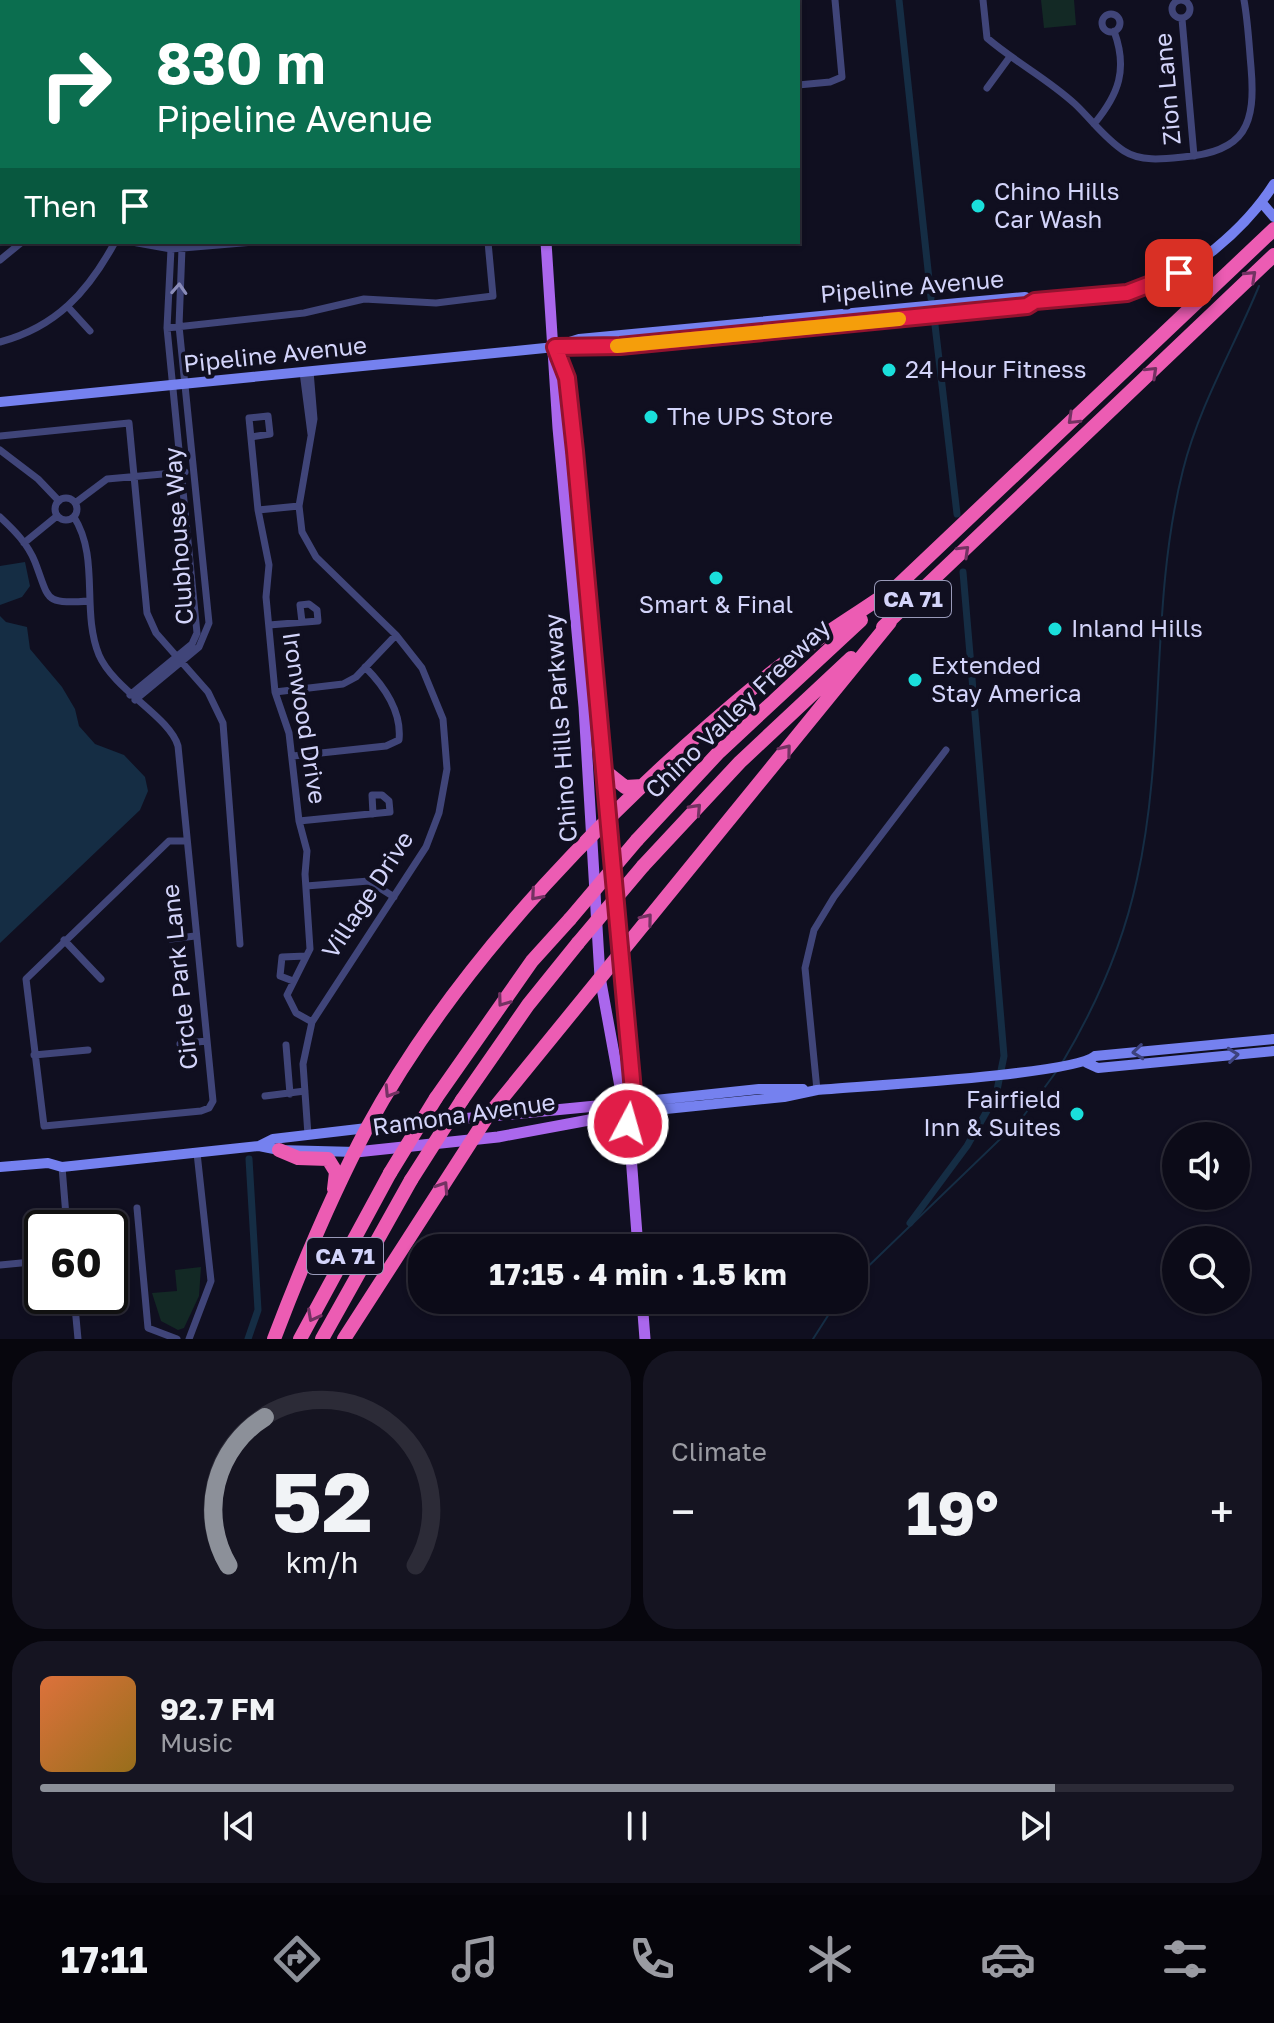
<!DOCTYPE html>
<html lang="en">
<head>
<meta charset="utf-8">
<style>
	:root { --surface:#0c0b18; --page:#151421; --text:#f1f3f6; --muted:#9a9ba2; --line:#2c2b37; --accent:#8c9099 }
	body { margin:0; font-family:"Golos Text",sans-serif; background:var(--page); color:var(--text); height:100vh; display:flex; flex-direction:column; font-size:30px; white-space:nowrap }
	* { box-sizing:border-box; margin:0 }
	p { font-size:26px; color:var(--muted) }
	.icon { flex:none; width:44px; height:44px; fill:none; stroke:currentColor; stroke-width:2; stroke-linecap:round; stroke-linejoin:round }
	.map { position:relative; height:1339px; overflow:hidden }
	.sheet { display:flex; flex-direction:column; gap:12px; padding:12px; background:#07060d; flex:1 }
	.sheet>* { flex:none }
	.top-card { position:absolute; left:0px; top:0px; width:800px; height:244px; box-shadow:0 2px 6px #0004,0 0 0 2px var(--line); background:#0b6e4f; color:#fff; overflow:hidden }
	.tools { position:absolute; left:1162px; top:1122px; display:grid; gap:16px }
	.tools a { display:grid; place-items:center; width:88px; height:88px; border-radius:50%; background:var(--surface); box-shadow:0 2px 6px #0004,0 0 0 2px var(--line); font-size:40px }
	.speed { position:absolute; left:24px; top:1210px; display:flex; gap:16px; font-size:40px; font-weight:700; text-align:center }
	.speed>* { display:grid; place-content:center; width:104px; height:104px; border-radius:50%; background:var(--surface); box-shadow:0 2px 6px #0004,0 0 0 2px var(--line); line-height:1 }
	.speed .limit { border:4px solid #111; border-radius:12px; background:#fff; color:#111 }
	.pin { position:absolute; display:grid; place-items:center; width:68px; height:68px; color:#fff; margin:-34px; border-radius:16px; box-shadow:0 4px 12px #0006 }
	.me { position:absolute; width:88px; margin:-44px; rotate:6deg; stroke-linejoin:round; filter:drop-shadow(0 0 6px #0008) }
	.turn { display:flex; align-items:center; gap:28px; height:168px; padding:0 24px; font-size:36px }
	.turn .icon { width:104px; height:104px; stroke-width:2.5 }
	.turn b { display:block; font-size:56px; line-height:68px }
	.then { display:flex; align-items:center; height:76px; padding:0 24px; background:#0003; gap:16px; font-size:30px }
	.big { font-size:60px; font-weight:700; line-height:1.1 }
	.sheet .widget { flex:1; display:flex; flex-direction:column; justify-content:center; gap:12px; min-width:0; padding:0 28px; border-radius:32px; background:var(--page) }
	.sheet .dial { align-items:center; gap:0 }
	.dial svg { height:208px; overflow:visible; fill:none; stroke:var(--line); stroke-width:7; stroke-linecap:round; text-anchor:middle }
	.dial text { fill:var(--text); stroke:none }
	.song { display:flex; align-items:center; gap:24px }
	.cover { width:96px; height:96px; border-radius:12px; background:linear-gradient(135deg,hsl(20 70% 55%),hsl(40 70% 35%)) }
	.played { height:8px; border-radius:4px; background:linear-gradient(90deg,var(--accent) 85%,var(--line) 85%) }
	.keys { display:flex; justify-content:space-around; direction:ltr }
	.heat { display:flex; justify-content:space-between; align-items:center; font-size:44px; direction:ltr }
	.sheet .tiles { flex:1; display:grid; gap:12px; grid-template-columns:1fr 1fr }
	.widget:last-child { grid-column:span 2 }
	.trip { position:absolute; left:408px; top:1234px; width:460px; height:80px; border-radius:32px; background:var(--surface); box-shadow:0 2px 6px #0004,0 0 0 2px var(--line); font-weight:700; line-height:80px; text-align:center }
	.dock { display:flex; height:128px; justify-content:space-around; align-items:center; background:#05040a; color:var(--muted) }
	.dock .icon { width:56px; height:56px }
	.dock .on { color:var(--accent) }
	.dock b { font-size:36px; color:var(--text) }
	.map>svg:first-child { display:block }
	.green { fill:#132925 }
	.water { fill:#152d44 }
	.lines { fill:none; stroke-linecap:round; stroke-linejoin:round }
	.stream { stroke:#152d44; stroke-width:2 }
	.canal { stroke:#152d44; stroke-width:7 }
	.street { stroke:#404579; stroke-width:7 }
	.secondary { stroke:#7581ef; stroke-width:10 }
	.primary { stroke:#aa67ed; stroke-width:11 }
	.highway { stroke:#ec5cb3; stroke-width:14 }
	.highway-bridge { stroke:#ec5cb3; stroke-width:14 }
	.oneway { stroke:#733262 }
	.oneway2 { stroke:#8a8cba }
	.oneway3 { stroke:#3d427d }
	.route-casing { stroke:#92132f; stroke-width:20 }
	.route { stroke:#e11d48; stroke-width:14 }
	.slow { stroke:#f59e0b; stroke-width:14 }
	.poi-dot { fill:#1adfdb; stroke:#100f20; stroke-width:3 }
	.labels { text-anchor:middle; stroke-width:8; stroke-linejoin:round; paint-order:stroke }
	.shield { fill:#100f20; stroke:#9899b9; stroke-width:2 }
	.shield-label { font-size:22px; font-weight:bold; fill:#d3d4fa }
	.street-label { font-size:24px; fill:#d3d4fa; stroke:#100f20 }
	.poi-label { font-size:24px; fill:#d3d4fa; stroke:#100f20; text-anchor:start }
</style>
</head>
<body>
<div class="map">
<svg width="1274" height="1339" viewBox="0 0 1274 1339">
	<rect width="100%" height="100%" fill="#100f20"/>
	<path class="green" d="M1041 0H1074L1076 25 1044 28Z
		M0 7H2L0 189Z
		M201 1267 199 1296 184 1328 178 1330 161 1321 152 1293 177 1291 175 1270Z"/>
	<path class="water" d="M25 562 30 586 22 597 0 605V566Z
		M0 616 6 622 27 627 30 649 62 687 75 709 79 726 95 744 124 755 145 777 148 791 140 810 0 943Z"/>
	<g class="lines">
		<path class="stream" d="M1062 1063C1096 1006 1123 944 1137 879 1167 745 1149 604 1183 470 1199 406 1234 347 1259 286
			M854 1280 1022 1118 1056 1072
			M813 1339 838 1300"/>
		<path class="canal" d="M899 0 931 298
			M935 325 957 514
			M910 1223 967 1146 996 1095 1004 1056 963 572
			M248 1339 258 1310 249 1159"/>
		<path class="street" d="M1172 9a9 9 0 1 1 18 0a9 9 0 1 1-18 0Z
			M120 0V2
			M133 0V2
			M546 0V2
			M983 0 987 38C1015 62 1048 79 1075 104 1091 119 1105 139 1124 151 1141 162 1164 159 1183 157 1246 152 1256 124 1251 67 1249 45 1248 22 1244 0
			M1102 23a9 9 0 1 1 18 0a9 9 0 1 1-18 0Z
			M1182 19 1194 156
			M798 85 830 82 842 77 835 0
			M987 88 1009 58
			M1094 124C1119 94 1128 69 1114 31
			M132 242 171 249 254 242
			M0 260 22 242
			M69 308 90 331
			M167 328 304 313 364 299 436 303 493 296 488 242
			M0 342C56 327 88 292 115 242
			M303 372 311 434
			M0 436 129 423 147 613 156 633 208 692 223 723 240 944
			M251 437 270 434 268 416 249 418 258 510 269 565 266 597 275 692 289 733 299 821 307 851 305 874 310 949 287 995 296 1013 312 1022
			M0 450 38 479 59 501
			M55 509a11 11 0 1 1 22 0a11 11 0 1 1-22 0Z
			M75 503 107 479 185 472
			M258 510 299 506
			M0 517C14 530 28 544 35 562 50 601 43 604 90 601
			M74 517C100 558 81 611 99 655 114 690 170 717 178 746L213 1101 209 1108 201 1111 44 1126 26 979 169 841H186
			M24 543 57 516
			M269 625 318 621 317 610 309 604 300 605 302 622
			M275 692 343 684 356 677 396 635
			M130 695 192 644 197 633 167 328 171 249
			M135 700 199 647 209 623 179 326 182 248
			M293 756 386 746 399 740C402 711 384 686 365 667
			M299 821 390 812 389 801 382 795H372L373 814
			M306 886 369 881 394 897
			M171 939 195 936
			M64 940 101 979
			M293 981 280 976 282 957 306 956
			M180 1044 206 1041
			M286 1045 290 1094
			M34 1055 88 1050
			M817 1090 805 968 814 930 834 897 946 750
			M265 1096 305 1091
			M308 1135 303 1064 312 1022 426 847 439 813 447 769 443 719 422 668 396 635 316 557 302 532 299 506 314 419 310 371
			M62 1167 67 1228
			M137 1208 148 1328 177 1339
			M0 1265 42 1261
			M74 1296 78 1339
			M189 1339 211 1281 197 1153"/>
		<path class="secondary" d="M1262 203 1274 217
			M560 345 579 339 969 302 1025 297 1035 301C1069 299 1107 300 1140 291 1191 276 1246 228 1274 184
			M0 402 555 347 620 346 980 311 1027 306 1035 301
			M1087 1063 1098 1068 1274 1051
			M627 1103 759 1089H803
			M627 1113 784 1097 817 1090C860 1086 1072 1075 1095 1056L1274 1039
			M259 1146 279 1150 356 1152
			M0 1167 48 1163 62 1167 259 1146 273 1139 367 1128"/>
		<path class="primary" d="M525 0 526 2
			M546 242 558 428 584 707 600 977 621 1092 627 1103 638 1248
			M556 350 567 378 633 1091 627 1103
			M367 1128 627 1103
			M356 1152 498 1137 627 1113
			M642 1300 645 1339"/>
		<path class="highway" d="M891 592 1274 229
			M883 627 1274 255
			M605 771 625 787 643 786
			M637 840 719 752 861 620
			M643 866 740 762 851 658
			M436 1098 532 961 570 919
			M462 1100 528 1005 578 943
			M279 1150 298 1158 328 1159 336 1172 334 1189
			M274 1339C301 1268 331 1196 367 1128 460 957 616 800 766 677 807 644 853 617 896 587
			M300 1339 390 1173
			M322 1339 411 1180
			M344 1339 487 1117 890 622"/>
		<path class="highway-bridge" d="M570 919 637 840
			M578 943 643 866
			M390 1173 436 1098
			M411 1180 462 1100"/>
	</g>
	<defs><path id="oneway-chevron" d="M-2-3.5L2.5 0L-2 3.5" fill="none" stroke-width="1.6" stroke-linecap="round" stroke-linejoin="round" transform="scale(2)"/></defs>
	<g class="oneway">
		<use href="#oneway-chevron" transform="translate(1251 276) rotate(-43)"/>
		<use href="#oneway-chevron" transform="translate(1152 372) rotate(-44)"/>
		<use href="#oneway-chevron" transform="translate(1073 419) rotate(136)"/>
		<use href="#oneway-chevron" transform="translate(964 551) rotate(-44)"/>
		<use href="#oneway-chevron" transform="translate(786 750) rotate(-51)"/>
		<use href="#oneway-chevron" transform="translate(696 809) rotate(-47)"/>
		<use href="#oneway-chevron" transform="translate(536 895) rotate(131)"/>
		<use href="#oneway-chevron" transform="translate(647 919) rotate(-51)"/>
		<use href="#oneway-chevron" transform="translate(503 1001) rotate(126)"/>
		<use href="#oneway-chevron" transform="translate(390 1092) rotate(122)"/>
		<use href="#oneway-chevron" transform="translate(443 1187) rotate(-57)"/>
		<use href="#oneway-chevron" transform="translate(313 1316) rotate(118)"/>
	</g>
	<use class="oneway2" href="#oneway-chevron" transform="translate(179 289) rotate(-87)"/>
	<g class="oneway3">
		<use href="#oneway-chevron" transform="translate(1138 1052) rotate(174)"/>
		<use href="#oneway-chevron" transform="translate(1233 1055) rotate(-6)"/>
	</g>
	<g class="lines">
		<g class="route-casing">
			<path id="route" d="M628 1124 627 1103 633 1091 575 451 567 378 555 347 620 346 1027 306 1035 301 1127 293 1179 273"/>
		</g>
		<use href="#route" class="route"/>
		<path class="slow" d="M617 346 899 319"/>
	</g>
	<g class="poi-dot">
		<circle cx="978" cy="206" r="8"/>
		<circle cx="889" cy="370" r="8"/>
		<circle cx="651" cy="417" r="8"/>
		<circle cx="716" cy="578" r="8"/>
		<circle cx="1055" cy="629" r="8"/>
		<circle cx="915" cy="680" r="8"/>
		<circle cx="1077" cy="1114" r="8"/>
	</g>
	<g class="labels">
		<g class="shield">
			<rect x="875" y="581" width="76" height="36" rx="6"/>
			<rect x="307" y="1238" width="76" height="36" rx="6"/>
		</g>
		<g class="shield-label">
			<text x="913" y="607">CA 71</text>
			<text x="345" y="1264">CA 71</text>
		</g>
		<g class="street-label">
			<text transform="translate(1168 89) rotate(-95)" y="8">Zion Lane</text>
			<text transform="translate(912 287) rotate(-5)" y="8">Pipeline Avenue</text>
			<text transform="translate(275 355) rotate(-6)" y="8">Pipeline Avenue</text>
			<text transform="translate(179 536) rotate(-94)" y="8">Clubhouse Way</text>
			<text transform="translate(738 709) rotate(-44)" y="8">Chino Valley Freeway</text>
			<text transform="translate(304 718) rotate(81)" y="8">Ironwood Drive</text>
			<text transform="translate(561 728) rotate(-94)" y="8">Chino Hills Parkway</text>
			<text transform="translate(368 895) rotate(-57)" y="8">Village Drive</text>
			<text transform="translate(180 977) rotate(-96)" y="8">Circle Park Lane</text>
			<text transform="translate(464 1115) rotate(-8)" y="8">Ramona Avenue</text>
		</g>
		<g class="poi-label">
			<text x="994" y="200">Chino Hills<tspan x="994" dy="28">Car Wash</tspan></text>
			<text x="905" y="378">24 Hour Fitness</text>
			<text x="667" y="425">The UPS Store</text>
			<text x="716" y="613" text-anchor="middle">Smart &amp; Final</text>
			<text x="1071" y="637">Inland Hills</text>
			<text x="931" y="674">Extended<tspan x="931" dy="28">Stay America</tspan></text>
			<text x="1061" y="1108" text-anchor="end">Fairfield<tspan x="1061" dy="28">Inn &amp; Suites</tspan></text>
		</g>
	</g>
</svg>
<div class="tools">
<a><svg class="icon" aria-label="sound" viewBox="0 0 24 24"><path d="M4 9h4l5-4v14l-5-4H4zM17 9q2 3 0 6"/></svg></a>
<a><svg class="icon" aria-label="search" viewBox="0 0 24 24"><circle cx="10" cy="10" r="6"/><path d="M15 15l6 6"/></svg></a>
</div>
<div class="speed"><div class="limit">60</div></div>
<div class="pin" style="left:1179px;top:273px;background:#d93025"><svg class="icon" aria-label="arrive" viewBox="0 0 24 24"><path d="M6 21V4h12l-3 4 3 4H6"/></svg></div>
<svg class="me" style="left:628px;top:1124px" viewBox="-20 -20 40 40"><circle r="17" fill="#e11d48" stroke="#fff" stroke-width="3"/><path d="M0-11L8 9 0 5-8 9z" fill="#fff"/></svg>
<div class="trip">17:15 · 4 min · 1.5 km</div>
<div class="top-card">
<div class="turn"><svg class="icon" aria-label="right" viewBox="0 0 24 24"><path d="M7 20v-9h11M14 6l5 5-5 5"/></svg><div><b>830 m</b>Pipeline Avenue</div></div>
<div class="then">Then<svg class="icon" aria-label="arrive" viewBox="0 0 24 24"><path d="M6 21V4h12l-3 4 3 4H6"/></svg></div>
</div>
</div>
<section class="sheet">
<div class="tiles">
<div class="widget dial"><svg viewBox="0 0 100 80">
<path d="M14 69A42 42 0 1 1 86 69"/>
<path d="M14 69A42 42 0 0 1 28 12" stroke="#8c9099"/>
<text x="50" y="56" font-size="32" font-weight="700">52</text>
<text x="50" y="72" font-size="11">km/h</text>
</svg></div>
<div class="widget"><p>Climate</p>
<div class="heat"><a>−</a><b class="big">19°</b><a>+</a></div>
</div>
<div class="widget">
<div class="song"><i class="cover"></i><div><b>92.7 FM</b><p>Music</p></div></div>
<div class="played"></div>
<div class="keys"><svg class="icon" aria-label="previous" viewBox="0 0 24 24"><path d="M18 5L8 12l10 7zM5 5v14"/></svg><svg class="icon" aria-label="pause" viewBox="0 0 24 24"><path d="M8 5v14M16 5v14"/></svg><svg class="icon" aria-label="next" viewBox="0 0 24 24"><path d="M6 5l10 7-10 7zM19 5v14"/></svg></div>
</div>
</div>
</section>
<nav class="dock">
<b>17:11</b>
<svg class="icon on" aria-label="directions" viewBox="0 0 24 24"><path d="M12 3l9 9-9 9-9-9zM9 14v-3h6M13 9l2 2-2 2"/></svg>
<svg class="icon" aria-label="music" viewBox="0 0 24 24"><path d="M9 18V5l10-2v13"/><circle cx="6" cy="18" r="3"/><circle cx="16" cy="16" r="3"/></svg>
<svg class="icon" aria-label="phone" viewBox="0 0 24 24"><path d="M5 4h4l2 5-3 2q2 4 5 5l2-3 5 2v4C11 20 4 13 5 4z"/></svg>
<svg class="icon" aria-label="climate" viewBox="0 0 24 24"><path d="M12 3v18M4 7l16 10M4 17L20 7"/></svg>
<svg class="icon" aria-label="car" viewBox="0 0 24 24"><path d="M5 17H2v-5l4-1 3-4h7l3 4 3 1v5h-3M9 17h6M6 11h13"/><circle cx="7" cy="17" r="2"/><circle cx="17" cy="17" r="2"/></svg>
<svg class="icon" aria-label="filters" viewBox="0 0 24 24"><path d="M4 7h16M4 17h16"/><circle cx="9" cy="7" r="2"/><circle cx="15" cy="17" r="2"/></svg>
</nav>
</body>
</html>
